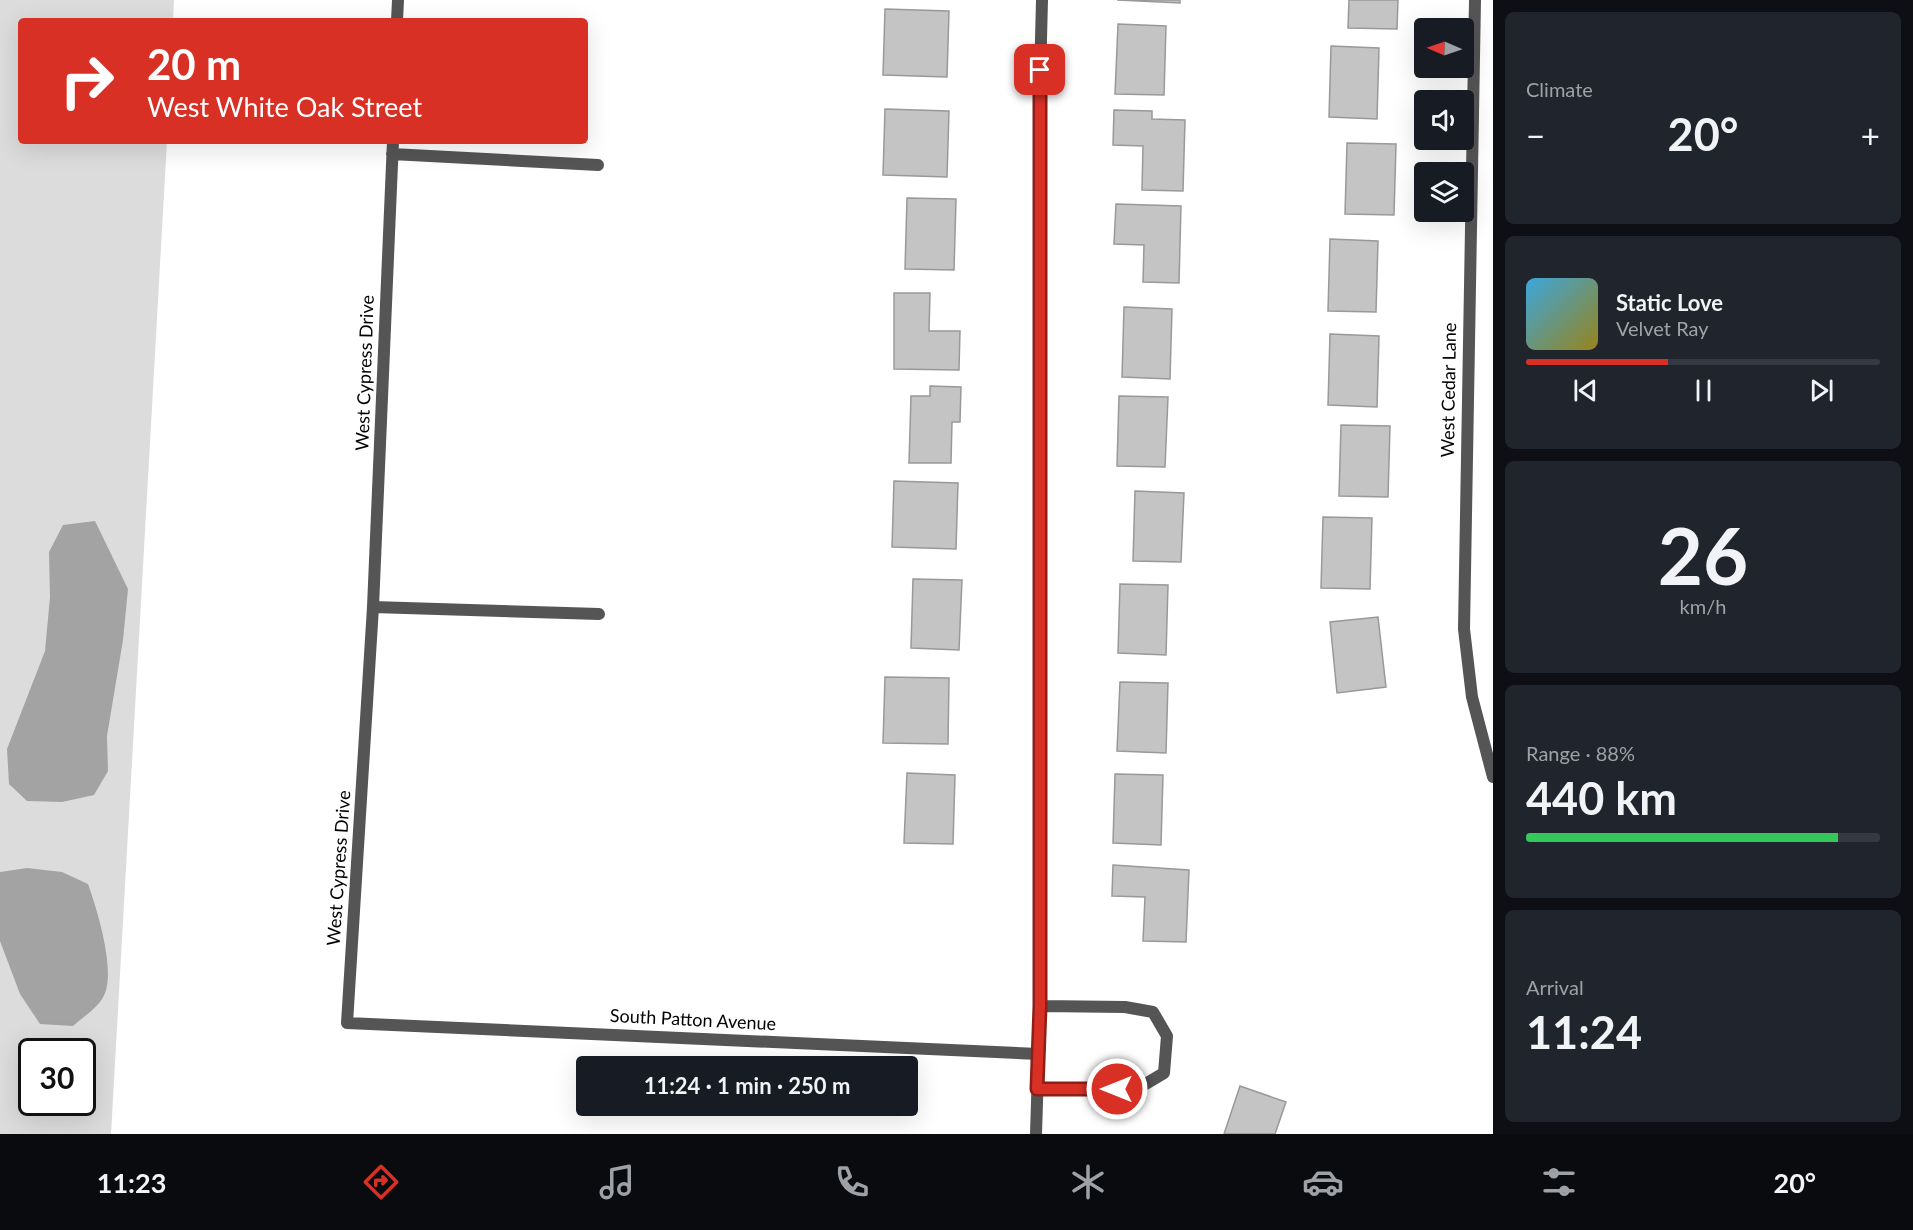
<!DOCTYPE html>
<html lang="en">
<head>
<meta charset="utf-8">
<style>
	:root { --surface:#171b24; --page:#20242c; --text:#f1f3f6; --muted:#9ea1a6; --line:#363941; --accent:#d93025 }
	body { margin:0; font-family:Lato,sans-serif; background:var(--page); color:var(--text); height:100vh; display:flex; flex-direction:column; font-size:22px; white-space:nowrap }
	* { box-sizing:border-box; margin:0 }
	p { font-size:20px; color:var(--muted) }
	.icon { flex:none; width:33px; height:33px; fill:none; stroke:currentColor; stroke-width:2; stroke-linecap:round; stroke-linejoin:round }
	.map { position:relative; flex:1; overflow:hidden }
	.drawer { display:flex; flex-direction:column; gap:12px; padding:12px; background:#0d0f14; width:420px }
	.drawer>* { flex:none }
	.top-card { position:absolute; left:18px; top:18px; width:570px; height:126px; border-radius:6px; box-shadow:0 6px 24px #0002; background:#d93025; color:#fff; overflow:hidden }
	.needle { width:39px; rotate:272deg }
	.controls { position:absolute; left:1414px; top:18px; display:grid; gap:12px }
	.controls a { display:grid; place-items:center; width:60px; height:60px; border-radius:6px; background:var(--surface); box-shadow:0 6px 24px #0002; font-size:30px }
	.speed { position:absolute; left:18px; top:1038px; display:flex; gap:12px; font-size:30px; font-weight:700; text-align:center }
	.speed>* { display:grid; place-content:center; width:78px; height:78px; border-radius:50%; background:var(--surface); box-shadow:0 6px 24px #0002; line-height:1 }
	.speed .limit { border:3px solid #111; border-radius:9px; background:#fff; color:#111 }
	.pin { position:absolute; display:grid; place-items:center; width:51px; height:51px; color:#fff; margin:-26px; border-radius:12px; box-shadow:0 3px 9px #0006 }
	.me { position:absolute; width:66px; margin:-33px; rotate:270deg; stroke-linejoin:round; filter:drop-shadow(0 0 4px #0008) }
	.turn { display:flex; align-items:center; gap:21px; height:126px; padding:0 30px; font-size:27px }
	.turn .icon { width:78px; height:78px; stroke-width:2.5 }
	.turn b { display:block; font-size:42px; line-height:51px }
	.big { font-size:45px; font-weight:700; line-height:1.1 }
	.drawer .tile { flex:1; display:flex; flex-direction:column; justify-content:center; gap:9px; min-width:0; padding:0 21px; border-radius:9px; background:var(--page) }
	.drawer .dial { align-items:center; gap:0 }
	.dial b { font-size:78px; line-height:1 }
	.song { display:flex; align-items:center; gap:18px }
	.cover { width:72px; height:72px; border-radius:9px; background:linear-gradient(135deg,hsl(200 70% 55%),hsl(50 70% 35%)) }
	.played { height:6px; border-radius:3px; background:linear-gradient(90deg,var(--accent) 40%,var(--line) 40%) }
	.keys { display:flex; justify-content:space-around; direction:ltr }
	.heat { display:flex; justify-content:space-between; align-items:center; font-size:33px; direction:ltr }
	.charge { height:9px; border-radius:4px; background:linear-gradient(90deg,#34c759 88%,var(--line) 0) }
	.trip { position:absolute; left:576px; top:1056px; width:342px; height:60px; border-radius:6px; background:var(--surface); box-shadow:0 6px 24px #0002; font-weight:700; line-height:60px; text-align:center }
	.tab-bar { display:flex; height:96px; justify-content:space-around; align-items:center; background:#090b0e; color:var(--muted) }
	.tab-bar .icon { width:42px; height:42px }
	.tab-bar .selected { color:var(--accent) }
	.tab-bar b { font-size:27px; color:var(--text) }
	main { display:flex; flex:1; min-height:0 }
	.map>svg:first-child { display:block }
	.green { fill:#dcdcdc; fill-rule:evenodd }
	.water { fill:#a3a3a3 }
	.building { fill:#c4c4c4; stroke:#999; stroke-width:1.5 }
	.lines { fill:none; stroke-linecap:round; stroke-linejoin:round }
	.street { stroke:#555; stroke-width:12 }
	.route-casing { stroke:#8d1f18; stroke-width:15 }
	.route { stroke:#d93025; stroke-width:10 }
	.labels { text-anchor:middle; stroke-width:5; stroke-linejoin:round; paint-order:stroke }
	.street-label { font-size:18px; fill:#000; stroke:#fff }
</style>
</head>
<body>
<main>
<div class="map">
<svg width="1493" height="1134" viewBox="0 0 1493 1134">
	<rect width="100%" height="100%" fill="#fff"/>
	<path class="green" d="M0 0H174L173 21H21V141H167L111 1134H0ZM32 1052H82V1102H32Z"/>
	<path class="water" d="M95 521 128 589 123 640 107 736 108 771 94 795 62 802 27 801 9 784 7 749 45 651 50 597 49 552 63 525Z
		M27 868 62 872 88 884C97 909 115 968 105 993 100 1007 84 1016 73 1026L40 1024 20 994 0 941V872Z"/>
	<path class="building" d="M1117 0H1180V3Z
		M1349 0H1398L1397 29 1348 28Z
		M885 9 949 11 947 77 883 75Z
		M1118 24 1166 26 1164 95 1115 94Z
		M1331 46 1379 48 1377 119 1329 117Z
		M885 109 949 111 947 177 883 175Z
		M1114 110 1152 111V119L1185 120 1183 191 1142 190 1143 146 1113 145Z
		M1347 143 1396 144 1394 215 1345 214Z
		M907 198 956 199 954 270 905 269Z
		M1116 204 1181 206 1179 283 1143 282 1144 245 1114 244Z
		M1330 239 1378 241 1376 312 1328 311Z
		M894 293H930L929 331H960L959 370 894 369Z
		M1124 307 1172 309 1170 379 1122 377Z
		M1330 334 1379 336 1377 407 1328 405Z
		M930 386 961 387 960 422H952L951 463H909L911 396H930Z
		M1119 396 1168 397 1165 467 1117 466Z
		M1341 425 1390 426 1388 497 1339 496Z
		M894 481 958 483 956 549 892 547Z
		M1135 491 1184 493 1181 562 1133 561Z
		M1323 517 1372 518 1370 589 1321 588Z
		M913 579 962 580 959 650 911 648Z
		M1120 584 1168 585 1166 655 1118 653Z
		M1378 617 1386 687 1337 693 1330 622Z
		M885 677 949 678 948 744 883 743Z
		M1120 682 1168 683 1166 753 1117 751Z
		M907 773 955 775 953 844 904 843Z
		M1115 774 1163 775 1161 845 1113 843Z
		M1113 865 1189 870 1186 942 1143 941 1145 897 1112 896Z
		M1240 1086 1286 1102 1275 1134H1224Z"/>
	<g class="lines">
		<path class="street" d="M1475 0 1464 629 1472 697 1493 777
			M397 21 398 0
			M393 141 373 607 347 1023 1038 1054
			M392 154 598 165
			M373 607 599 614
			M1037 1089H1137L1164 1073 1167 1036 1153 1012 1125 1007 1040 1006
			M1036 1134 1040 1006 1039 117 1042 0"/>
	</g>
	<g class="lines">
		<g class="route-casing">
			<path id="route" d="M1040 70V1006L1037 1089H1117"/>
		</g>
		<use href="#route" class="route"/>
	</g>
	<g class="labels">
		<g class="street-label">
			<text transform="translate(365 373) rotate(-88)" y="6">West Cypress Drive</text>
			<text transform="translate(1449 390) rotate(-89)" y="6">West Cedar Lane</text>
			<text transform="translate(339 868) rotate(-86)" y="6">West Cypress Drive</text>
			<text transform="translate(693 1020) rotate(3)" y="6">South Patton Avenue</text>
		</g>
	</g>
</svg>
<div class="controls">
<a><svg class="needle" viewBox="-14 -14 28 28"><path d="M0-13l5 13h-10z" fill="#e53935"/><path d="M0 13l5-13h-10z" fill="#9ea1a6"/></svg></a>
<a><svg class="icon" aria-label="sound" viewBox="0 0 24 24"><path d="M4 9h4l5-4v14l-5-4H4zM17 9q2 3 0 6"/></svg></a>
<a><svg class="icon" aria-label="layers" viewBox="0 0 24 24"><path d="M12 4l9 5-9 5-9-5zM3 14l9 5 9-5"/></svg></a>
</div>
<div class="speed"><div class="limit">30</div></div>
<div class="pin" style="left:1040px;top:70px;background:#d93025"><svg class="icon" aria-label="arrive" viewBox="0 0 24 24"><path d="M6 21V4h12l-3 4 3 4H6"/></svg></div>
<svg class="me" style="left:1117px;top:1089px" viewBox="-20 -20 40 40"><circle r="17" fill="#d93025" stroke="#fff" stroke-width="3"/><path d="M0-11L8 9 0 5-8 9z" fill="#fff"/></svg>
<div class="trip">11:24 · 1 min · 250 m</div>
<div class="top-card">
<div class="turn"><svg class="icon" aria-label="right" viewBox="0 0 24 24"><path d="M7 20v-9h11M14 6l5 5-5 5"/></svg><div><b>20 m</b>West White Oak Street</div></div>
</div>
</div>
<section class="drawer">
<div class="tile"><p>Climate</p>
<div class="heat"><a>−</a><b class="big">20°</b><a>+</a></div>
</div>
<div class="tile">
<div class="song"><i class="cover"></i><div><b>Static Love</b><p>Velvet Ray</p></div></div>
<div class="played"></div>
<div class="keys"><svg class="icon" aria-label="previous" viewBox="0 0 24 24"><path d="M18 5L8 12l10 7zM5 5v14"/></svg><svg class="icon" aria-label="pause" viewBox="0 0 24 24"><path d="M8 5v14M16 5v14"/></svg><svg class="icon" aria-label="next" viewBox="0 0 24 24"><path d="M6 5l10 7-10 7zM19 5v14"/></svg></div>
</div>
<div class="tile dial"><b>26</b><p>km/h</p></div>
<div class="tile"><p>Range · 88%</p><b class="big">440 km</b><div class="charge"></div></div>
<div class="tile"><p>Arrival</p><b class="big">11:24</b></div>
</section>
</main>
<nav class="tab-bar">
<b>11:23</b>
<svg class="icon selected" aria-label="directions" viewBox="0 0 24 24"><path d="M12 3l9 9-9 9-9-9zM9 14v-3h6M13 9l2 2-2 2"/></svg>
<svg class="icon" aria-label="music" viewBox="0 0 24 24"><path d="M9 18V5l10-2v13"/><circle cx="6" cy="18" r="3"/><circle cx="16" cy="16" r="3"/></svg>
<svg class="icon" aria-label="phone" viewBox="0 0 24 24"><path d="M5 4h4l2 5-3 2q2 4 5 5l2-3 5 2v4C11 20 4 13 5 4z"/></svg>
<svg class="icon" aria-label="climate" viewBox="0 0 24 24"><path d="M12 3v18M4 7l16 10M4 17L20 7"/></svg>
<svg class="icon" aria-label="car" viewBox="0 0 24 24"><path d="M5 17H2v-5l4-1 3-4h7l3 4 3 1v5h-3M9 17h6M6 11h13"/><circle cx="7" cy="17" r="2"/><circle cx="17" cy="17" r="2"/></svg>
<svg class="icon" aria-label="filters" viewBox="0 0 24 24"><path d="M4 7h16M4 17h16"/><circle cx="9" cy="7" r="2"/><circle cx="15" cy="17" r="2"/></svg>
<b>20°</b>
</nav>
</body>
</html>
